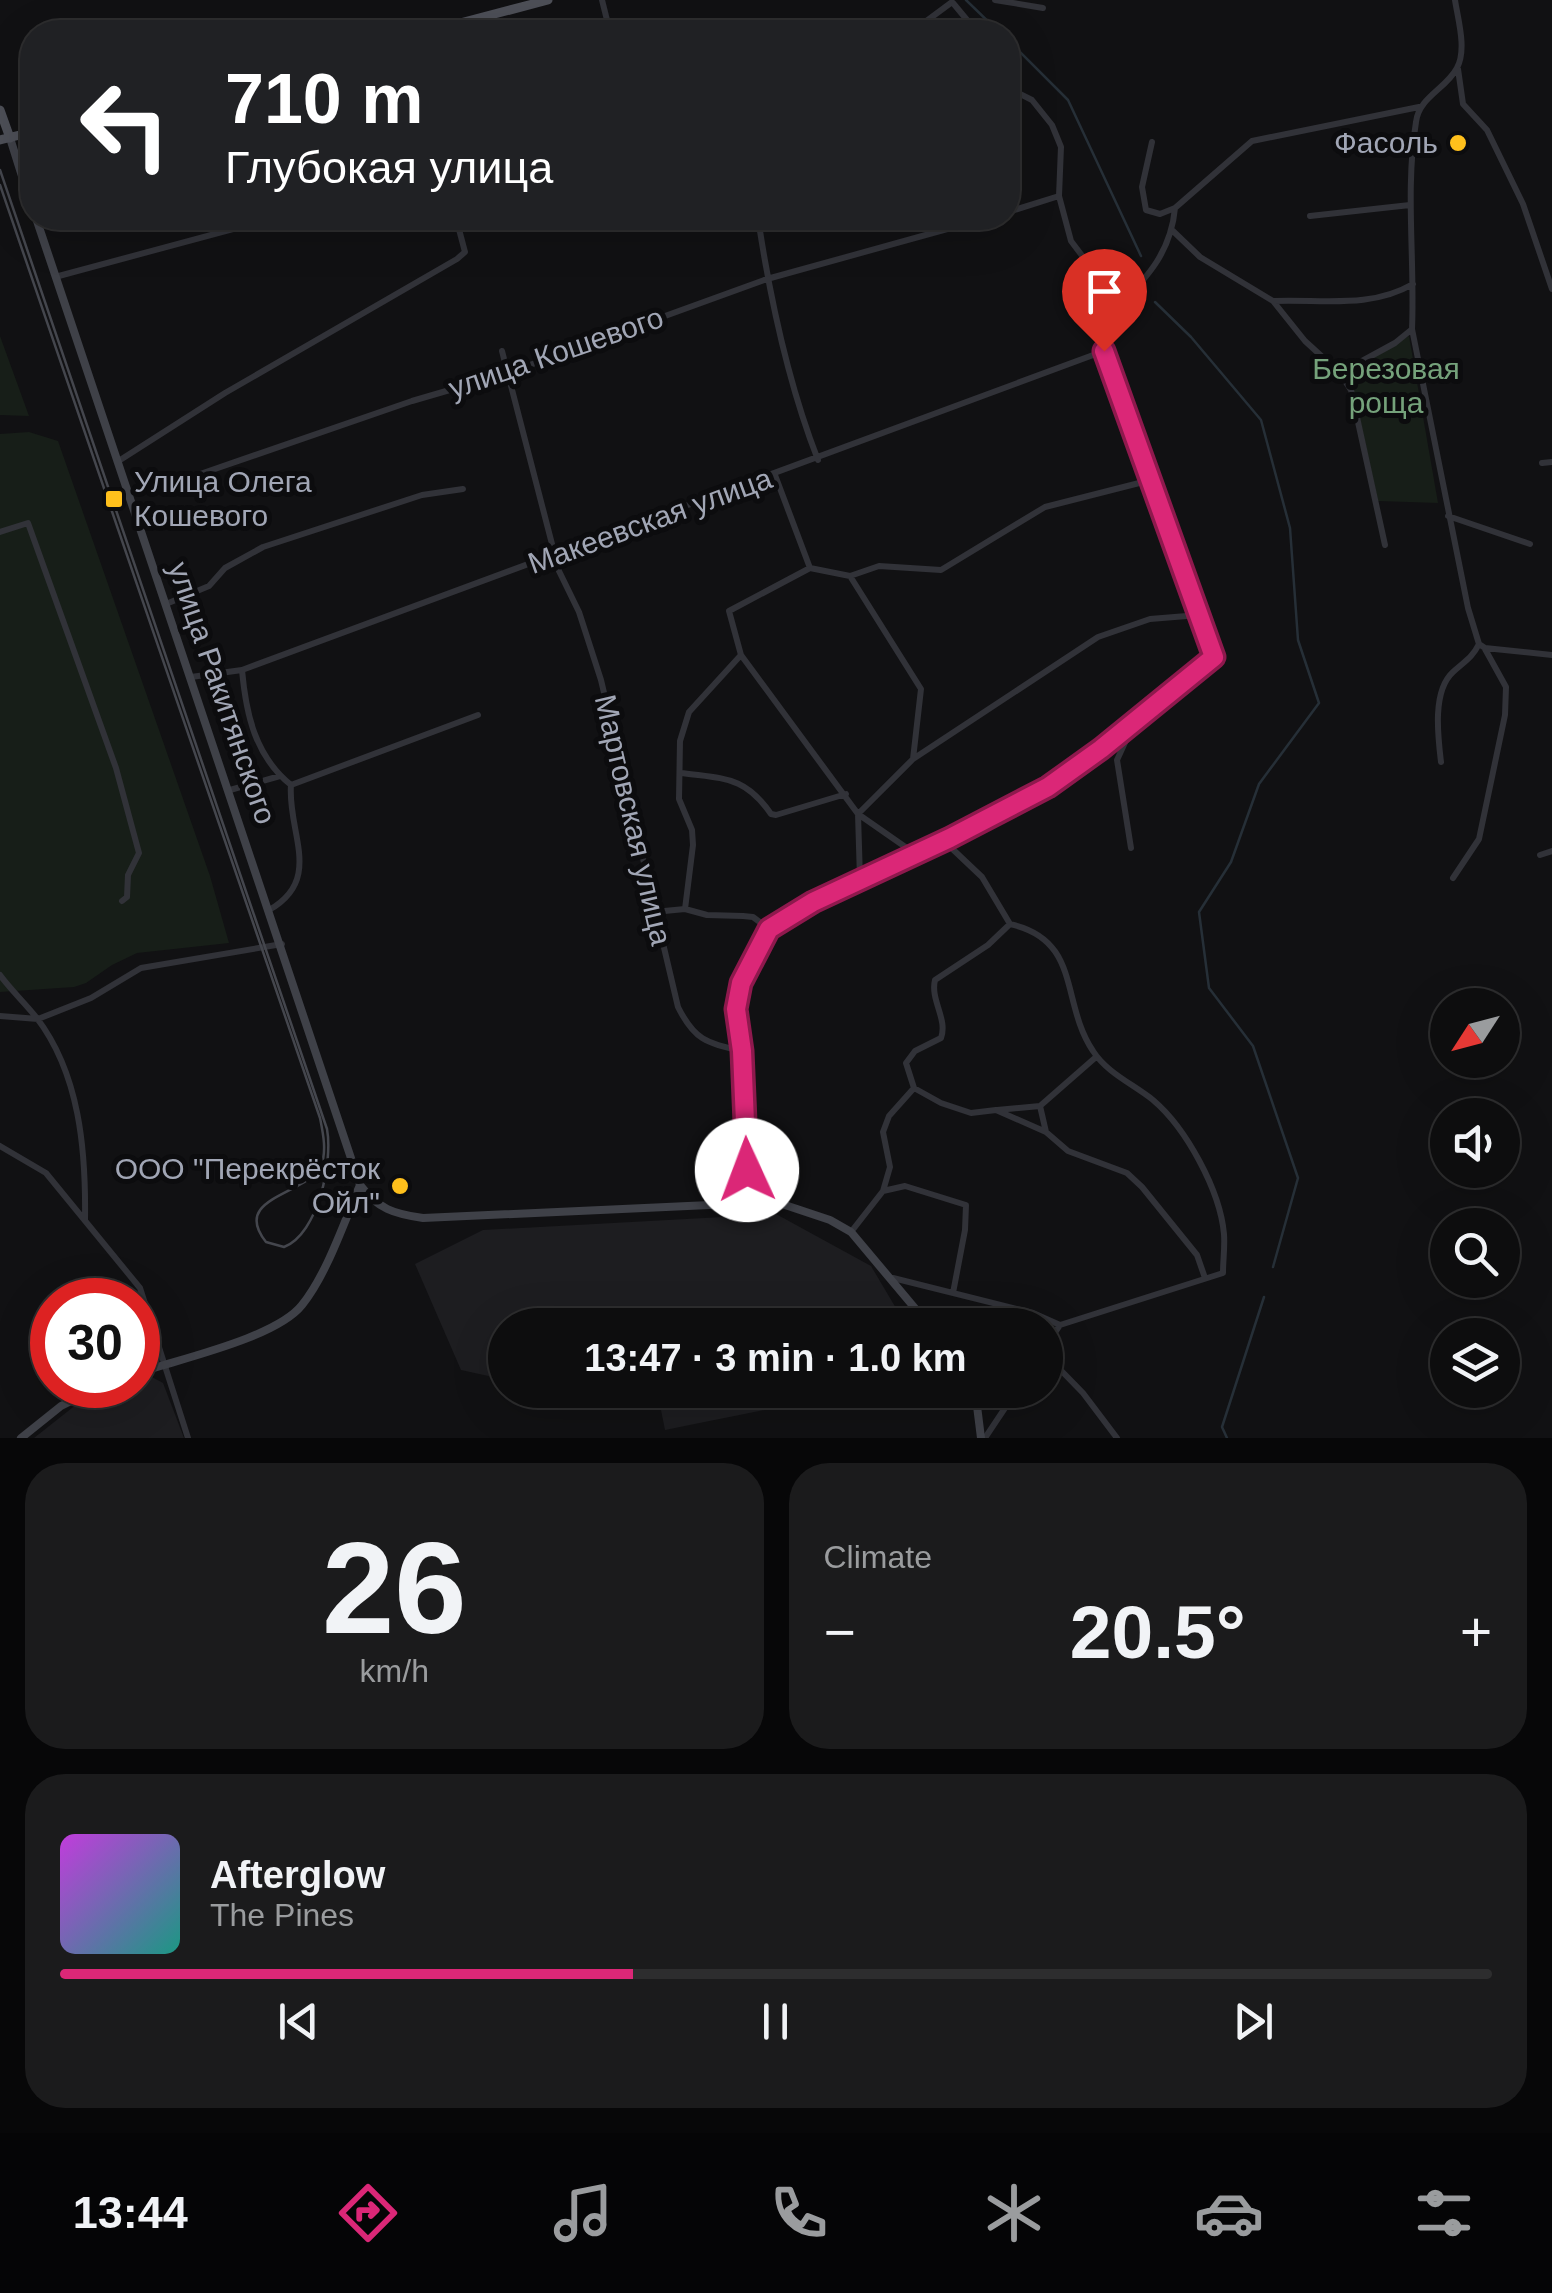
<!DOCTYPE html>
<html lang="en">
<head>
<meta charset="utf-8">
<style>
	:root { --surface:#0d0d0e; --page:#1b1b1c; --text:#f1f3f6; --muted:#9a9c9e; --line:#2d2d2e; --accent:#db2777 }
	body { margin:0; font-family:Helvetica,sans-serif; background:var(--page); color:var(--text); height:100vh; display:flex; flex-direction:column; font-size:38px; white-space:nowrap }
	* { box-sizing:border-box; margin:0 }
	p { font-size:32px; color:var(--muted) }
	.icon { flex:none; width:55px; height:55px; fill:none; stroke:currentColor; stroke-width:2; stroke-linecap:round; stroke-linejoin:round }
	.map { position:relative; height:1438px; overflow:hidden }
	.side { display:flex; flex-direction:column; gap:25px; padding:25px; background:#070708; flex:1 }
	.side>* { flex:none }
	.hud { position:absolute; left:20px; top:20px; width:1000px; height:210px; border-radius:40px; box-shadow:0 10px 40px #0002,0 0 0 2px var(--line); background:#202124; color:#fff; overflow:hidden }
	.needle { width:65px; rotate:234deg }
	.fabs { position:absolute; left:1430px; top:988px; display:grid; gap:20px }
	.fabs a { display:grid; place-items:center; width:90px; height:90px; border-radius:50%; background:var(--surface); box-shadow:0 10px 40px #0002,0 0 0 2px var(--line); font-size:50px }
	.speed { position:absolute; left:30px; top:1278px; display:flex; gap:20px; font-size:50px; font-weight:700; text-align:center }
	.speed>* { display:grid; place-content:center; width:130px; height:130px; border-radius:50%; background:var(--surface); box-shadow:0 10px 40px #0002,0 0 0 2px var(--line); line-height:1 }
	.speed .limit { border:15px solid #d22; background:#fff; color:#111 }
	.pin { position:absolute; display:grid; place-items:center; width:85px; height:85px; color:#fff; margin:-102px -42px; border-radius:50% 50% 50% 0; rotate:-45deg; box-shadow:0 0 10px #0007 }
	.pin .icon { rotate:45deg }
	.me { position:absolute; width:110px; margin:-55px; rotate:358deg; stroke-linejoin:round; filter:drop-shadow(0 0 8px #0008) }
	.turn { display:flex; align-items:center; gap:35px; height:210px; padding:0 40px; font-size:45px }
	.turn .icon { width:130px; height:130px; stroke-width:2.5 }
	.turn b { display:block; font-size:70px; line-height:85px }
	.big { font-size:75px; font-weight:700; line-height:1.1 }
	.side .widget { flex:1; display:flex; flex-direction:column; justify-content:center; gap:15px; min-width:0; padding:0 35px; border-radius:40px; background:var(--page) }
	.side .dial { align-items:center; gap:0 }
	.dial b { font-size:130px; line-height:1 }
	.song { display:flex; align-items:center; gap:30px }
	.cover { width:120px; height:120px; border-radius:15px; background:linear-gradient(135deg,hsl(290 70% 55%),hsl(170 70% 35%)) }
	.played { height:10px; border-radius:5px; background:linear-gradient(90deg,var(--accent) 40%,var(--line) 40%) }
	.keys { display:flex; justify-content:space-around; direction:ltr }
	.heat { display:flex; justify-content:space-between; align-items:center; font-size:55px; direction:ltr }
	.side .tiles { flex:1; display:grid; gap:25px; grid-template-columns:1fr 1fr }
	.widget:last-child { grid-column:span 2 }
	.trip { position:absolute; left:488px; top:1308px; width:575px; height:100px; border-radius:50px; background:var(--surface); box-shadow:0 10px 40px #0002,0 0 0 2px var(--line); font-weight:700; line-height:100px; text-align:center }
	.menu { display:flex; height:160px; justify-content:space-around; align-items:center; background:#050506; color:var(--muted) }
	.menu .icon { width:70px; height:70px }
	.menu .on { color:var(--accent) }
	.menu b { font-size:45px; color:var(--text) }
	.map>svg:first-child { display:block }
	.built { fill:#1d1d20 }
	.green { fill:#171e18 }
	.lines { fill:none; stroke-linecap:round; stroke-linejoin:round }
	.stream { stroke:#262f37; stroke-width:2.5 }
	.street { stroke:#313238; stroke-width:6 }
	.secondary { stroke:#3f4148; stroke-width:8 }
	.primary { stroke:#4d4f57; stroke-width:9 }
	.tram { stroke:#44464d; stroke-width:2.5 }
	.route-casing { stroke:#8e194d; stroke-width:25 }
	.route { stroke:#db2777; stroke-width:18 }
	.poi-dot { fill:#ffc01c; stroke:#0c0c0e; stroke-width:4 }
	.labels { text-anchor:middle; stroke-width:10; stroke-linejoin:round; paint-order:stroke }
	.poi-label { font-size:30px; fill:#a1a6b5; stroke:#0c0c0e; text-anchor:end }
	.street-label { font-size:30px; fill:#a1a6b5; stroke:#0c0c0e }
	.park-label { font-size:30px; fill:#75a27b; stroke:#0c0c0e }
</style>
</head>
<body>
<div class="map">
<svg width="1552" height="1438" viewBox="0 0 1552 1438">
	<rect width="100%" height="100%" fill="#111113"/>
	<path class="built" d="M776 1214 871 1266 906 1325H505V1375L493 1377 461 1370 415 1264 483 1230Z
		M150 1376 163 1383 184 1438H34L77 1404 126 1385H138V1380Z
		M657 1390H864L665 1430Z"/>
	<path class="green" d="M0 336 29 416 0 415Z
		M1409 336 1438 503 1378 501 1349 369Z
		M29 432 58 441 210 876 229 943 137 953 112 965 86 983 74 987 0 992V434Z"/>
	<g class="lines">
		<path class="stream" d="M966 0 999 32
			M1008 40 1068 100 1141 256
			M1155 302 1191 337 1261 420 1290 528 1298 640 1319 703 1259 784 1231 862 1199 912 1209 988 1253 1046 1298 1178 1273 1267
			M1227 1438 1222 1427 1264 1297"/>
		<path class="street" d="M602 0 610 32
			M995 0 1043 8
			M1455 0C1458 20 1467 49 1457 68 1446 89 1419 97 1416 122 1405 190 1415 260 1412 329L1468 608 1479 644 1485 648 1552 655
			M953 3 977 32
			M892 32 917 28 952 2
			M1458 69 1463 104 1487 130 1523 204 1552 289
			M1008 82 1016 92 1032 100 1052 125 1061 147 1059 196 1071 241 1120 306 1104 351
			M1152 142 1142 187 1146 210 1160 214 1175 208
			M1008 212 1059 196
			M1310 216 1410 205
			M758 218C770 298 788 383 818 460
			M1173 231 1200 257 1273 301 1305 341 1340 373 1351 390 1385 545
			M55 277 274 218
			M1274 301C1322 299 1370 309 1413 284
			M1120 306C1149 275 1171 251 1175 208L1252 141 1419 107
			M502 351 559 571 579 612 601 680 678 1007C695 1041 707 1043 742 1051
			M1340 373 1395 343 1411 330
			M117 462 225 393 457 259 465 252 456 218
			M1542 463 1552 462
			M775 475 810 568
			M127 494 180 481 412 401 508 373 767 279 987 218
			M1448 516 1530 544
			M0 532 28 523 116 768 139 853 128 875 127 897 122 901
			M850 576 879 566 941 570 1045 507 1151 480
			M166 604 209 586 225 568 263 547 422 495 463 489
			M242 670C246 714 255 756 291 785
			M191 677 242 670 1104 351
			M1441 762C1438 737 1432 691 1453 672 1465 661 1472 658 1479 644
			M682 773C725 779 745 776 771 814L776 815 846 794
			M230 790 280 776
			M1131 848 1117 760 1133 725
			M914 853 858 814 913 759 1098 637 1150 619 1199 615
			M1540 855 1552 851
			M1453 878 1479 839 1505 715 1506 687 1485 649
			M860 879 858 814 741 655 729 611 810 568 850 576 921 689 913 759
			M685 909 693 845 692 830 679 799 680 741 689 712 741 655
			M269 910C324 879 287 832 291 785L478 715
			M654 912 685 909 707 915 743 916 753 917 769 929
			M0 975C11 990 24 1002 36 1017 80 1074 86 1151 85 1220
			M0 1016 38 1019 91 998 141 968 282 944
			M914 1088 906 1063 915 1051 941 1038C948 1019 930 1000 935 980L988 945 1010 924
			M997 1110 1040 1106
			M1046 1132 1040 1106 1096 1057
			M0 1146 46 1173 140 1288 188 1438
			M883 1191 905 1186 966 1205 965 1230 953 1293
			M739 1201 747 1170 742 1051 736 1009 741 983 769 929 813 902 950 838 1048 787 1101 749 1213 657 1104 351
			M851 1232 883 1191 890 1167 883 1132 889 1116 914 1088 941 1103 971 1113 996 1110 1046 1132 1068 1151 1127 1173 1142 1187 1197 1255 1205 1278
			M893 1278 1033 1313 1060 1325 1223 1273C1223 1260 1225 1247 1224 1234 1220 1190 1186 1128 1153 1100 1133 1084 1107 1073 1093 1051 1060 1002 1082 940 1010 924L982 877 944 841
			M1045 1347 1060 1325
			M1045 1354 1083 1393 1117 1438
			M985 1438 1017 1390"/>
		<path class="secondary" d="M10 138 32 208
			M36 218 360 1185C378 1209 394 1214 423 1218L776 1202 830 1220 851 1232 929 1325
			M138 1373C179 1359 276 1338 302 1305 327 1274 344 1222 360 1185
			M975 1390 981 1438
			M21 1438 61 1406 103 1385"/>
		<path class="primary" d="M426 32 548 0
			M0 110 10 138
			M0 140 32 132"/>
		<path class="tram" d="M0 170 327 1129C333 1162 318 1234 284 1247L266 1242C230 1197 307 1195 321 1166 327 1151 323 1133 320 1118L0 185"/>
	</g>
	<g class="lines">
		<g class="route-casing">
			<path id="route" d="M747 1170 742 1051 736 1009 741 983 769 929 813 902 950 838 1048 787 1101 749 1214 657 1104 351"/>
		</g>
		<use href="#route" class="route"/>
	</g>
	<g class="poi-dot">
		<circle cx="1458" cy="143" r="10"/>
		<rect x="104" y="489" width="20" height="20" rx="5"/>
		<circle cx="400" cy="1186" r="10"/>
	</g>
	<g class="labels">
		<g class="poi-label">
			<text x="1438" y="153">Фасоль</text>
			<text x="134" y="492" text-anchor="start">Улица Олега<tspan x="134" dy="34">Кошевого</tspan></text>
			<text x="380" y="1179">ООО "Перекрёсток<tspan x="380" dy="34">Ойл"</tspan></text>
		</g>
		<g class="street-label">
			<text transform="translate(556 353) rotate(-19)" y="10">улица Кошевого</text>
			<text transform="translate(650 521) rotate(-20)" y="10">Макеевская улица</text>
			<text transform="translate(222 693) rotate(71)" y="10">улица Ракитянского</text>
			<text transform="translate(633 820) rotate(77)" y="10">Мартовская улица</text>
		</g>
		<g class="park-label">
			<text x="1386" y="379">Березовая<tspan x="1386" dy="34">роща</tspan></text>
		</g>
	</g>
</svg>
<div class="fabs">
<a><svg class="needle" viewBox="-14 -14 28 28"><path d="M0-13l5 13h-10z" fill="#e53935"/><path d="M0 13l5-13h-10z" fill="#9a9c9e"/></svg></a>
<a><svg class="icon" aria-label="sound" viewBox="0 0 24 24"><path d="M4 9h4l5-4v14l-5-4H4zM17 9q2 3 0 6"/></svg></a>
<a><svg class="icon" aria-label="search" viewBox="0 0 24 24"><circle cx="10" cy="10" r="6"/><path d="M15 15l6 6"/></svg></a>
<a><svg class="icon" aria-label="layers" viewBox="0 0 24 24"><path d="M12 4l9 5-9 5-9-5zM3 14l9 5 9-5"/></svg></a>
</div>
<div class="speed"><div class="limit">30</div></div>
<div class="pin" style="left:1104px;top:351px;background:#d93025"><svg class="icon" aria-label="arrive" viewBox="0 0 24 24"><path d="M6 21V4h12l-3 4 3 4H6"/></svg></div>
<svg class="me" style="left:747px;top:1170px" viewBox="-20 -20 40 40"><circle r="19" fill="#fff"/><path d="M0-13L10 11 0 6-10 11z" fill="#db2777"/></svg>
<div class="trip">13:47 · 3 min · 1.0 km</div>
<div class="hud">
<div class="turn"><svg class="icon" aria-label="left" viewBox="0 0 24 24"><path d="M17 20v-9H6M10 6l-5 5 5 5"/></svg><div><b>710 m</b>Глубокая улица</div></div>
</div>
</div>
<section class="side">
<div class="tiles">
<div class="widget dial"><b>26</b><p>km/h</p></div>
<div class="widget"><p>Climate</p>
<div class="heat"><a>−</a><b class="big">20.5°</b><a>+</a></div>
</div>
<div class="widget">
<div class="song"><i class="cover"></i><div><b>Afterglow</b><p>The Pines</p></div></div>
<div class="played"></div>
<div class="keys"><svg class="icon" aria-label="previous" viewBox="0 0 24 24"><path d="M18 5L8 12l10 7zM5 5v14"/></svg><svg class="icon" aria-label="pause" viewBox="0 0 24 24"><path d="M8 5v14M16 5v14"/></svg><svg class="icon" aria-label="next" viewBox="0 0 24 24"><path d="M6 5l10 7-10 7zM19 5v14"/></svg></div>
</div>
</div>
</section>
<nav class="menu">
<b>13:44</b>
<svg class="icon on" aria-label="directions" viewBox="0 0 24 24"><path d="M12 3l9 9-9 9-9-9zM9 14v-3h6M13 9l2 2-2 2"/></svg>
<svg class="icon" aria-label="music" viewBox="0 0 24 24"><path d="M9 18V5l10-2v13"/><circle cx="6" cy="18" r="3"/><circle cx="16" cy="16" r="3"/></svg>
<svg class="icon" aria-label="phone" viewBox="0 0 24 24"><path d="M5 4h4l2 5-3 2q2 4 5 5l2-3 5 2v4C11 20 4 13 5 4z"/></svg>
<svg class="icon" aria-label="climate" viewBox="0 0 24 24"><path d="M12 3v18M4 7l16 10M4 17L20 7"/></svg>
<svg class="icon" aria-label="car" viewBox="0 0 24 24"><path d="M5 17H2v-5l4-1 3-4h7l3 4 3 1v5h-3M9 17h6M6 11h13"/><circle cx="7" cy="17" r="2"/><circle cx="17" cy="17" r="2"/></svg>
<svg class="icon" aria-label="filters" viewBox="0 0 24 24"><path d="M4 7h16M4 17h16"/><circle cx="9" cy="7" r="2"/><circle cx="15" cy="17" r="2"/></svg>
</nav>
</body>
</html>
